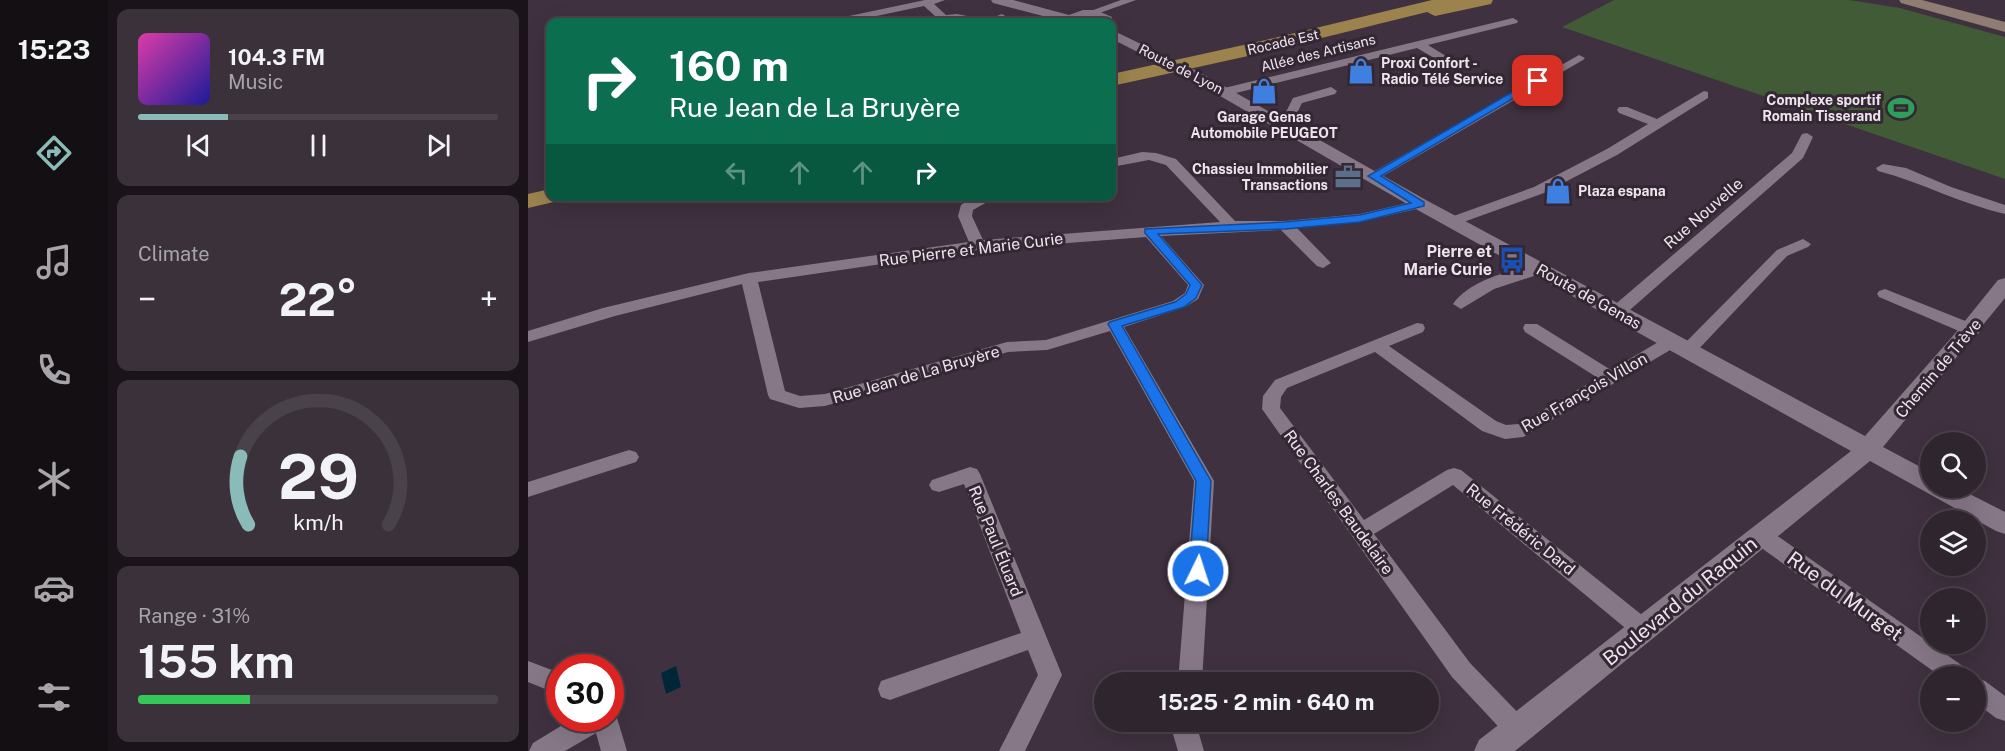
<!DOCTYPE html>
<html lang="en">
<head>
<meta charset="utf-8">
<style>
	:root { --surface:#2f252f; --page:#3b313b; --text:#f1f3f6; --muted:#a7a5aa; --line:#4a424b; --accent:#8bbbb9 }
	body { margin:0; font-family:"Public Sans",sans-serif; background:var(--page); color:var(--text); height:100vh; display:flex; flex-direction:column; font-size:22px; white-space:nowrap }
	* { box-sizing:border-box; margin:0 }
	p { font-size:20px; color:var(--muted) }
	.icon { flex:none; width:33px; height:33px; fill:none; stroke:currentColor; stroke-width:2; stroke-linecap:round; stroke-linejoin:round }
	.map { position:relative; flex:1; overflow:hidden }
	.sheet { display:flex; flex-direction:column; gap:9px; padding:9px; background:#1a141a; width:420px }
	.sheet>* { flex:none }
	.banner { position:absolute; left:18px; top:18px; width:570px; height:183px; border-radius:12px; box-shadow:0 6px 24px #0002,0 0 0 2px var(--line); background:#0b6e4f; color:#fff; overflow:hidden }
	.controls { position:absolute; left:1392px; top:432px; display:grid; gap:12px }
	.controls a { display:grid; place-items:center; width:66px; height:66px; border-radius:50%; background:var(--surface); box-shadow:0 6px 24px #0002,0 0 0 2px var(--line); font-size:30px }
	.speed { position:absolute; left:18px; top:654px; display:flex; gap:12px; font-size:30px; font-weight:700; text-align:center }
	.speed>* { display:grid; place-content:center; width:78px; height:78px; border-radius:50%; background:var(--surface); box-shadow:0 6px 24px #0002,0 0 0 2px var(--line); line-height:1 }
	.speed .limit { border:9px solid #d22; background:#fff; color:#111 }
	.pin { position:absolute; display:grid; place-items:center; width:51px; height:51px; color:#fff; margin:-26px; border-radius:12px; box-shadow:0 3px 9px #0006 }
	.me { position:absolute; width:66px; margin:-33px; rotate:4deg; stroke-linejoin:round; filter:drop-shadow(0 0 4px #0008) }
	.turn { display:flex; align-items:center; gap:21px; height:126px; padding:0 24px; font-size:27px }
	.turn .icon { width:78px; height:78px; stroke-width:2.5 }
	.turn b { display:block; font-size:42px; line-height:51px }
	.lanes { display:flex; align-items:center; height:57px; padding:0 24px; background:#0003; justify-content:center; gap:30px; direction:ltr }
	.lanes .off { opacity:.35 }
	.big { font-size:45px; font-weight:700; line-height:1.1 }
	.sheet .tile { flex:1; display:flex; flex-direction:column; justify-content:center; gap:9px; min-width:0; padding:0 21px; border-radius:12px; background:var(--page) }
	.sheet .dial { align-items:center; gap:0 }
	.dial svg { height:156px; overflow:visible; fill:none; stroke:var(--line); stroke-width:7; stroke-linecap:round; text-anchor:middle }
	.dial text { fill:var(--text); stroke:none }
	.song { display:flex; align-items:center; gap:18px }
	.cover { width:72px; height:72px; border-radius:9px; background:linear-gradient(135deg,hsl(320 70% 55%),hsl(240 70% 35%)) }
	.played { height:6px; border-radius:3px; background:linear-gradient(90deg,var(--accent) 25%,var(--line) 25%) }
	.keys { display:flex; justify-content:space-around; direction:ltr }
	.heat { display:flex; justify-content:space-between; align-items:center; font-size:33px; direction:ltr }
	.charge { height:9px; border-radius:4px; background:linear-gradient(90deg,#34c759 31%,var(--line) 0) }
	.trip { position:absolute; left:566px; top:672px; width:345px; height:60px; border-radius:30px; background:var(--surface); box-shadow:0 6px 24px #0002,0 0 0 2px var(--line); font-weight:700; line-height:60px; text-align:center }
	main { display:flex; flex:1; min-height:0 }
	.menu { display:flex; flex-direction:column; width:108px; justify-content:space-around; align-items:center; background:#130f13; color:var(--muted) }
	.menu .icon { width:42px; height:42px }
	.menu .active { color:var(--accent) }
	.menu b { font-size:27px; color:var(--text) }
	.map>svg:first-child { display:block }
	.green { fill:#405b36 }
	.water { fill:#002737 }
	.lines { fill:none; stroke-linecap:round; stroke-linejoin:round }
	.minor { fill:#877887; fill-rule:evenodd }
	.tertiary { fill:#877887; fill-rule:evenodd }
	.secondary { fill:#8f7c72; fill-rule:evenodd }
	.trunk { fill:#9c834e; fill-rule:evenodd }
	.route { fill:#1a73e8; stroke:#114b97; stroke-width:1.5 }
	.labels { text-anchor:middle; stroke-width:6; stroke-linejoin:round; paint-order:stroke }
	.far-street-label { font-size:14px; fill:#ede4ed; stroke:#342734 }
	.far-poi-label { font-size:14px; font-weight:bold; fill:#ede4ed; stroke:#342734; text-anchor:start }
	.street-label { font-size:16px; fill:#ede4ed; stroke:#342734 }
	.poi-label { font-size:16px; font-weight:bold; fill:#ede4ed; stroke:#342734; text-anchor:end }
	.near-street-label { font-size:20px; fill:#ede4ed; stroke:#342734 }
</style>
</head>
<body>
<main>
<nav class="menu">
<b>15:23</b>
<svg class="icon active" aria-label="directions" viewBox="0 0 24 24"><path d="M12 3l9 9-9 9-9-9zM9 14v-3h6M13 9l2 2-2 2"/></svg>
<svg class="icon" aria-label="music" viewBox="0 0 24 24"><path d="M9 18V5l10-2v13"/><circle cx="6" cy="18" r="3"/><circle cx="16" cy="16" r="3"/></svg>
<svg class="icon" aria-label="phone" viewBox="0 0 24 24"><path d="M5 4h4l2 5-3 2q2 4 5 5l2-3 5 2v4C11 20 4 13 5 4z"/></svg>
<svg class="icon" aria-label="climate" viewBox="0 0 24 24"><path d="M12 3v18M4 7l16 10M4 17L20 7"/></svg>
<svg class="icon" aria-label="car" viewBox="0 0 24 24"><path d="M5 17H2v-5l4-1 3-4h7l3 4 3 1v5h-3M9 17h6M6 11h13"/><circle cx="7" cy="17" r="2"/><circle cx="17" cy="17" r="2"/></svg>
<svg class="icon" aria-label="filters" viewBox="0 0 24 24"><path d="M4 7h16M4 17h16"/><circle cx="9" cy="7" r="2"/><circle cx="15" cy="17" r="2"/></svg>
</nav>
<section class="sheet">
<div class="tile">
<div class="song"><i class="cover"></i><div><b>104.3 FM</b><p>Music</p></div></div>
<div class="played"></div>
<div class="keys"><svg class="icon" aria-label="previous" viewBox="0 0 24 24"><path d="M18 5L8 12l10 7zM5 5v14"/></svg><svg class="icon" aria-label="pause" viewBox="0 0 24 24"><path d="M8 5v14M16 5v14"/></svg><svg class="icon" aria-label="next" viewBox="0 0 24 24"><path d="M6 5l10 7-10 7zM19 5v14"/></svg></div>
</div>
<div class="tile"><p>Climate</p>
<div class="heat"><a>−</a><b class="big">22°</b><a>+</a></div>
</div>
<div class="tile dial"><svg viewBox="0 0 100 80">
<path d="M14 69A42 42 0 1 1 86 69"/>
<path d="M14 69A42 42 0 0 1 10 34" stroke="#8bbbb9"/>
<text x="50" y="56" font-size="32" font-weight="700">29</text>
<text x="50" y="72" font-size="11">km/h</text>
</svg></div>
<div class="tile"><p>Range · 31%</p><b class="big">155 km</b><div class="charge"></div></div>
</section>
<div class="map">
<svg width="1477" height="751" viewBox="0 0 1477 751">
	<rect width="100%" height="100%" fill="#3f313f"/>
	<path class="green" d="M1086 0H1321L1372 8 1477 37V179L1034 27Z"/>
	<path class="water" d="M148 666 153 687 138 694 133 673Z"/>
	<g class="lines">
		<path class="minor" d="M397 0H417L406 4 418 15 429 14 459 20 474 14 479 17 471 22 429 20 395 22 396 20 408 17 396 6 320 22H302L307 19Z
			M593 0H608L566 15 557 13Z
			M985 18 990 21 989 23 900 45 926 61V65H918L889 48 696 96 690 92 692 89Z
			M1051 55 1057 58 1055 60 850 179H840L838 176Z
			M803 87 809 91 807 94 774 103 766 119 747 125 741 121 757 114 765 98Z
			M1176 91 1180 92V98L1089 155 1016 193 930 224 925 225 918 221 920 218 1006 187 1079 149 1120 124 1091 113 1089 110 1091 107H1099L1129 119Z
			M1279 133 1285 137 1275 158 1095 316H1083L1081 312 1083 308 1264 153 1274 134Z
			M614 152 628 153 648 159 707 221H757L832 214 892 200 899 204 897 207 832 222 769 228 803 263 795 268 789 266 753 230 633 236 676 285 670 299 657 307 596 327 686 481 674 682H650L666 481 582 331 519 350 480 352 297 406 271 408 242 399 240 395 214 284 87 316 0 342V331L75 308 221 273 441 242 430 216 433 205 446 196H470L445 210 444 216 455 240 692 222 638 165 621 160 584 167V159ZM618 237 660 285 657 293 645 301 518 340 479 342 297 394 272 396 257 391 230 282 450 250Z
			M1355 164 1378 168 1423 187 1477 205V214C1433 204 1393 182 1350 171L1348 168Z
			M1275 239 1283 244 1280 247 1259 256 1165 355H1153L1150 351 1153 347 1249 250Z
			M1012 264 1018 266 1020 269 1018 272 966 289 933 309 925 304C943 279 983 271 1012 264Z
			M1357 289 1450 326 1453 330 1450 334H1438L1351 297 1349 294 1351 291Z
			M889 323 895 324 897 328 895 332 861 346 968 421 978 425 991 424 1070 378 997 332 995 328 997 324H1009L1083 370 1137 338H1149L1152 342 1149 346 995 437 977 439 954 431 847 352 759 388 753 397 752 408 836 520 919 470 926 468 933 470 1124 623 1128 630 1124 637 1116 640 1108 637 925 485 846 534 942 663 999 722 1003 730 999 738 990 742 981 738 924 677 734 409 735 396 747 380Z
			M101 450 108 452 111 457 108 462 0 497V482Z
			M442 467 449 469 452 474 534 675 497 751H471L510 675 500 650 362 700 353 697 350 689 353 681 493 633 436 484 411 492 404 490 401 485 404 480Z
			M1233 528 1241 530 1439 669 1442 676H1412L1225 542 1222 536 1225 530Z
			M0 661 32 673V695L0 682Z
			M1448 678 1457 681 1477 696V721L1468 718 1448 703Z
			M82 709 89 718 99 751H73L68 733 37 751H1L5 743 46 718H82Z
			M646 722H671V734L676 751H650L645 734Z"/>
		<path class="tertiary" d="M463 0H485L541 15 555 10H568L584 17 582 22H570V19L560 18 550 22H538L465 3Z
			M584 30 671 72 898 200 1337 436 1424 337 1470 280 1477 278V298L1355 447 1402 472V488H1430L1477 512V534L1468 531 1342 461 987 751H946L951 740 1323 451 886 208 661 78 584 39Z"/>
		<path class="secondary" d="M1371 0H1394L1477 22V32L1373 3Z"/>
		<path class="trunk" d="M904 0H965L963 4 907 16 899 12 729 54 584 86V74L729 42Z
			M22 189V196H34L30 201 0 208V194Z"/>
	</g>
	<path class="route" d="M1007 79 1015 81 853 176 896 202V206L832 222 757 229 630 234 674 285 668 298 656 307 594 326 683 481 678 571 676 575 670 577 664 575 661 571 668 481 580 324 582 322 647 302 658 294 662 285 617 233V229L757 222 832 215 883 203 840 176Z"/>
	<defs>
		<g id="shop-bare" transform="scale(2.07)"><path d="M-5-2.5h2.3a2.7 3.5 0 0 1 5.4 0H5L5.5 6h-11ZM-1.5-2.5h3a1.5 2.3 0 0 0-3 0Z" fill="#3f7fe0" stroke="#342734" stroke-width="2.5" paint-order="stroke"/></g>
		<g id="stadium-bare" transform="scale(2.07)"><path d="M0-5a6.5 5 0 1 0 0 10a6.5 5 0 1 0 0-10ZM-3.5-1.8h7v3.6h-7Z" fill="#2e9e5b" stroke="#342734" stroke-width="2.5" paint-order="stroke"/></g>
		<g id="office-bare" transform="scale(2.07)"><path d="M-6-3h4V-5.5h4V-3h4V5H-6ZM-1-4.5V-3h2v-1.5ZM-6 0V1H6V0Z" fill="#5c6f8a" stroke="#342734" stroke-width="2.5" paint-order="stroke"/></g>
		<g id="bus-bare" transform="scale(2.07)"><path d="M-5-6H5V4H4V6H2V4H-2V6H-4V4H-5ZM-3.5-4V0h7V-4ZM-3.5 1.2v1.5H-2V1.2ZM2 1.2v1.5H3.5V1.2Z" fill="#1a4fb4" stroke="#342734" stroke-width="2.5" paint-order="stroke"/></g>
	</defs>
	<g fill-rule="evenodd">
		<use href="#shop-bare" x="833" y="71"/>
		<use href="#shop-bare" x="736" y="91"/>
		<use href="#stadium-bare" x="1373" y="108"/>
		<use href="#office-bare" x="820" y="177"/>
		<use href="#shop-bare" x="1030" y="191"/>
		<use href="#bus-bare" x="984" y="260"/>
	</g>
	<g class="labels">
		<g class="far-street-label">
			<text transform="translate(755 42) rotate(-13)" y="5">Rocade Est</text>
			<text transform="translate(790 53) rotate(-14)" y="5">Allée des Artisans</text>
			<text transform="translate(653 69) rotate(27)" y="5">Route de Lyon</text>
		</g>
		<g class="far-poi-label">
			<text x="853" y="68">Proxi Confort -<tspan x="853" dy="16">Radio Télé Service</tspan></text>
			<text x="1353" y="105" text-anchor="end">Complexe sportif<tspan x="1353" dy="16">Romain Tisserand</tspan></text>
			<text x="736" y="122" text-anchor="middle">Garage Genas<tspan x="736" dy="16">Automobile PEUGEOT</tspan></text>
			<text x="800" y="174" text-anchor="end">Chassieu Immobilier<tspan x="800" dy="16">Transactions</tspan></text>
			<text x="1050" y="196">Plaza espana</text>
		</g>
		<g class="street-label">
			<text transform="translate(1175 213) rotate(-41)" y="6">Rue Nouvelle</text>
			<text transform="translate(443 249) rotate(-7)" y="6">Rue Pierre et Marie Curie</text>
			<text transform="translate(1061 296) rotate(29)" y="6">Route de Genas</text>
			<text transform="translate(1410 368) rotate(-50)" y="6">Chemin de Trève</text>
			<text transform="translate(388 374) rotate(-16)" y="6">Rue Jean de La Bruyère</text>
			<text transform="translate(1056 392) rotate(-30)" y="6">Rue François Villon</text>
			<text transform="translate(811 502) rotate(54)" y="6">Rue Charles Baudelaire</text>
			<text transform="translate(993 529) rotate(39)" y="6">Rue Frédéric Dard</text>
			<text transform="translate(468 541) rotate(68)" y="6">Rue Paul Éluard</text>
		</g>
		<g class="poi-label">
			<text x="964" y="257">Pierre et<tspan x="964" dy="18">Marie Curie</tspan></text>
		</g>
		<g class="near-street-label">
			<text transform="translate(1317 596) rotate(36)" y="7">Rue du Murget</text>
			<text transform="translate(1152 601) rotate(-39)" y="7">Boulevard du Raquin</text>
		</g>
	</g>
</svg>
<div class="controls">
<a><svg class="icon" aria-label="search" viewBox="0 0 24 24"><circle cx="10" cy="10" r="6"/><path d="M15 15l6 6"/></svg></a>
<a><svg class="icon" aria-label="layers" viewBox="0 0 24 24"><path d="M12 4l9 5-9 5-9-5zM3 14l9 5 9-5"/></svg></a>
<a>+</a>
<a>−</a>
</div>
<div class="speed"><div class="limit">30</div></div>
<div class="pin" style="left:1010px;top:81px;background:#d93025"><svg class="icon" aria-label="arrive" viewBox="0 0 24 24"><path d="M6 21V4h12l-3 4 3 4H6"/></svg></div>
<svg class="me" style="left:670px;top:571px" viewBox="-20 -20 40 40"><circle r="17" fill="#1a73e8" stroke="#fff" stroke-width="3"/><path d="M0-11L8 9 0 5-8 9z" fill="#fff"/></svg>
<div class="trip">15:25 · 2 min · 640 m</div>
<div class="banner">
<div class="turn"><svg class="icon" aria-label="right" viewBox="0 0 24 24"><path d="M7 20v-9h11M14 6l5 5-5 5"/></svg><div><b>160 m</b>Rue Jean de La Bruyère</div></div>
<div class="lanes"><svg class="icon off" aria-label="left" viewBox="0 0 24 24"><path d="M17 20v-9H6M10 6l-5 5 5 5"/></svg><svg class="icon off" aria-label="ahead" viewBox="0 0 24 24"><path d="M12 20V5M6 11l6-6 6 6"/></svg><svg class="icon off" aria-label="ahead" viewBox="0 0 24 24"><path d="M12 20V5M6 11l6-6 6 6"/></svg><svg class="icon" aria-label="right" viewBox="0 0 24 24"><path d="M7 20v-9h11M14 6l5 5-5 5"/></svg></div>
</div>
</div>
</main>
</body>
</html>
